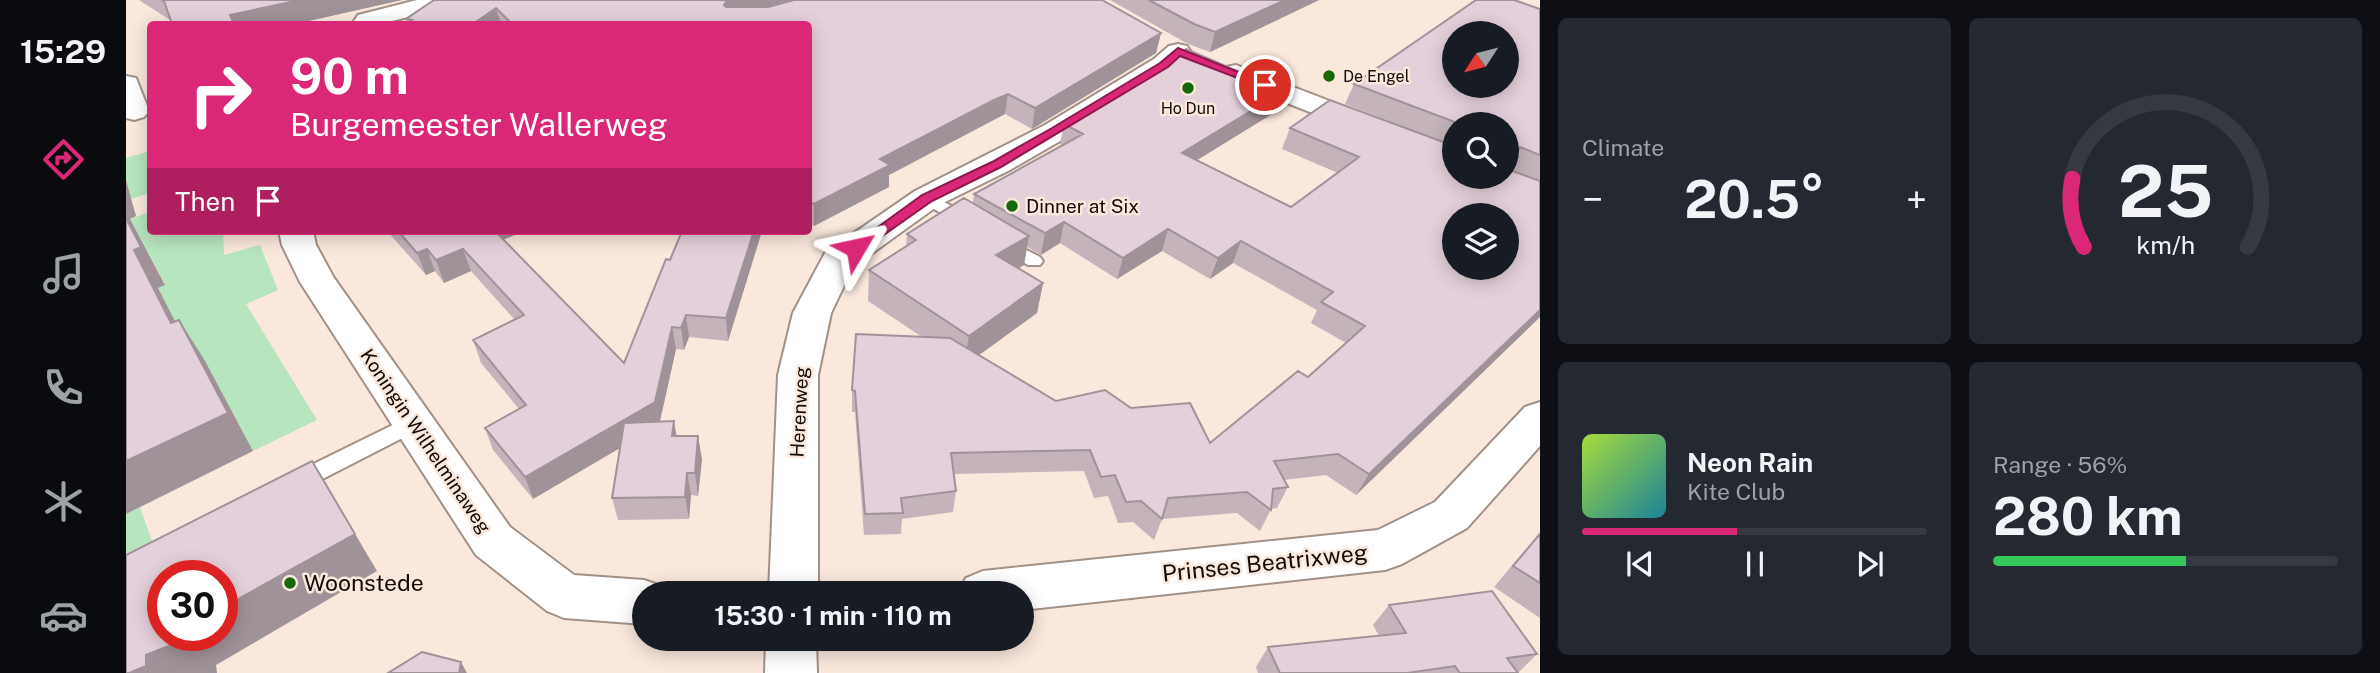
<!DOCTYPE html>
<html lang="en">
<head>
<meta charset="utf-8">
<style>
	:root { --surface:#171b24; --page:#242831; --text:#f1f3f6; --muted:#9ea1a6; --line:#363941; --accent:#db2777 }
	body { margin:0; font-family:"Public Sans",sans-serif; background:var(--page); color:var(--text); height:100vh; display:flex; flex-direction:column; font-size:26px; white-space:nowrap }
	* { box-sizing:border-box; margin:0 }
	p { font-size:23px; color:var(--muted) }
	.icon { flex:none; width:38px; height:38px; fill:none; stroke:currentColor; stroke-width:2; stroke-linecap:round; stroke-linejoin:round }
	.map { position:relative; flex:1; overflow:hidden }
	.side { display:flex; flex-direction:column; gap:18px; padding:18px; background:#0d0f14; width:840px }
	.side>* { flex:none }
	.guide { position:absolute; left:21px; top:21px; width:665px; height:214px; border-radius:7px; box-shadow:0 4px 18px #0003; background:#db2777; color:#fff; overflow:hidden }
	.needle { width:46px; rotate:234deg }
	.buttons { position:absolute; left:1316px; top:21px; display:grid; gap:14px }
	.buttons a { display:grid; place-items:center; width:77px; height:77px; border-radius:50%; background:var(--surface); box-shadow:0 4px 18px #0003; font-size:35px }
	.speed { position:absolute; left:21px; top:560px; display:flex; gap:14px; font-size:35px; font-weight:700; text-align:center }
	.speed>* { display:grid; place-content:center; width:91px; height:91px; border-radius:50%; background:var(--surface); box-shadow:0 4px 18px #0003; line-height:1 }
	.speed .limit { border:10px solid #d22; background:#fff; color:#111 }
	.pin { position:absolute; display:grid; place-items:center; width:60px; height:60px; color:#fff; margin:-30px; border:4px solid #fff; border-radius:50%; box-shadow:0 2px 7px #0007 }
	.me { position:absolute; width:77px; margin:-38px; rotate:54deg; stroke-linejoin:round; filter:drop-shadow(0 0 5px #0008) }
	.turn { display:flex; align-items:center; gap:24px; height:147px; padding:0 28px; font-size:32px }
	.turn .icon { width:91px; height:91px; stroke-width:2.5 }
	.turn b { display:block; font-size:49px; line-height:60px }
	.then { display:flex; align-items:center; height:66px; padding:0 28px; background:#0003; gap:14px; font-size:26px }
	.big { font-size:52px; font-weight:700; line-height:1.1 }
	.side .widget { flex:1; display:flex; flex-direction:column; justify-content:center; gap:10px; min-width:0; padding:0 24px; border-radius:10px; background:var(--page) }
	.side .dial { align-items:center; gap:0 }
	.dial svg { height:182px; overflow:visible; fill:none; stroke:var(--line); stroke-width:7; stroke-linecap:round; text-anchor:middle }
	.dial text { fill:var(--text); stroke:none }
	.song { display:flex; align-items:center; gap:21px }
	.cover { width:84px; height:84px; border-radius:10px; background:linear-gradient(135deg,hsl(80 70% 55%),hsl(190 70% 35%)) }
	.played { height:7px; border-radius:4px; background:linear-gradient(90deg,var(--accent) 45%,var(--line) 45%) }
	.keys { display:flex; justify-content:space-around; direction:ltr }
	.heat { display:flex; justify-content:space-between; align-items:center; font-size:38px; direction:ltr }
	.charge { height:10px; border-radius:5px; background:linear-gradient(90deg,#34c759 56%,var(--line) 0) }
	.side .tiles { flex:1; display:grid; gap:18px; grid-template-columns:repeat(2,1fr) }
	.trip { position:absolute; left:506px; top:581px; width:402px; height:70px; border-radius:35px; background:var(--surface); box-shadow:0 4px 18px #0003; font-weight:700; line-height:70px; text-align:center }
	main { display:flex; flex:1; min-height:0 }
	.tabs { display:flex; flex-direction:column; width:126px; justify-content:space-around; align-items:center; background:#090b0e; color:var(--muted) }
	.tabs .icon { width:49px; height:49px }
	.tabs .on { color:var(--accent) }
	.tabs b { font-size:32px; color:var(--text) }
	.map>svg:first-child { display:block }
	.green { fill:#b7e5be }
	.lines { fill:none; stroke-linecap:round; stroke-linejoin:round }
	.lane-casing { stroke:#a29186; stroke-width:4 }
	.street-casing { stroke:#a29186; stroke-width:4 }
	.lane { fill:#fff; fill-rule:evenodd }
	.street { fill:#fff; fill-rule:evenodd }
	.wall { fill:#c4b3bb; fill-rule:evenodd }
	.shaded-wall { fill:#a09299 }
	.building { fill:#e4d0da; stroke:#a09299; stroke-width:2; fill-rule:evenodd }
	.route { fill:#db2777; stroke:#8e194d; stroke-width:2 }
	.poi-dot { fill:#166809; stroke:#fae8dc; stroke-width:2.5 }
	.labels { text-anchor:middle; stroke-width:5; stroke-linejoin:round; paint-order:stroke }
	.far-poi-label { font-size:16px; fill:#110b07; stroke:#fae8dc; text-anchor:start }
	.poi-label { font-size:19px; fill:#110b07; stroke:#fae8dc; text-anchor:start }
	.street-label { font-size:19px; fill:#110b07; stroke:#fae8dc }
	.near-street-label { font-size:23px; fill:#110b07; stroke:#fae8dc }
	.near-poi-label { font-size:23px; fill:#110b07; stroke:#fae8dc; text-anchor:start }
</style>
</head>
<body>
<main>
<nav class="tabs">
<b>15:29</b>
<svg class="icon on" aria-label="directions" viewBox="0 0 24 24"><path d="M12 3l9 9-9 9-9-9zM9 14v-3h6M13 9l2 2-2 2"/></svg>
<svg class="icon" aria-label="music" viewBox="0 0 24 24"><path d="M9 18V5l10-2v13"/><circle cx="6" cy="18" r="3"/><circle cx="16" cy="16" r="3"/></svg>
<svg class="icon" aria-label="phone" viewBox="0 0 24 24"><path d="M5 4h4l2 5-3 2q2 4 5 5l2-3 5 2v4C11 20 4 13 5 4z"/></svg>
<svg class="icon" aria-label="climate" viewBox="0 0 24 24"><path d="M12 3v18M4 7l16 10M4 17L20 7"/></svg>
<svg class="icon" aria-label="car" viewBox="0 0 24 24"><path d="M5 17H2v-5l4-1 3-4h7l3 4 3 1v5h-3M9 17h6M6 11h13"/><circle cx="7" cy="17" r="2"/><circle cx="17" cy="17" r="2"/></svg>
</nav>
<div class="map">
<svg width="1414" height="673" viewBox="0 0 1414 673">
	<rect width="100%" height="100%" fill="#fae8dc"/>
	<path class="green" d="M24 151V193L5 199 0 180V158Z
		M24 212V231H97L98 255 134 245 152 290 120 304 191 420 127 451 78 359 70 362 32 288 39 284 4 219Z
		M14 507 28 547 0 600V514Z"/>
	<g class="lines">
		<g class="lane-casing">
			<path id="lane" d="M801 193 848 218 850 222 848 226H836L795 201 793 198Z
				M877 238 914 257 917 261 914 265H902L871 247 868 243Z
				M287 415 294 417 298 423 294 429 177 489 169 492 161 489 158 483 161 477Z"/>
		</g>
		<g class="street-casing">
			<path id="street" d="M291 0H333L330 5 254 24H226L232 15Z
				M1052 44 1061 46 1065 52 1048 71 941 137 882 171 813 205 727 267 705 313 692 375V593H643L652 375 667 313 699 253 789 191 919 125 1028 59 1043 46Z
				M1110 65 1328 149V169L1100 79 1096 73 1100 67Z
				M0 76 10 78 23 111 18 117 8 120 0 118Z
				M153 231H187L190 245 208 278 384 527 448 575 518 580 535 586 539 593H518V624L438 618 421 611 350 555 174 282 156 245Z
				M1414 402V446L1341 528 1276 564 1259 570 896 610V593H832L840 578 857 571 1252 530 1309 502 1399 407Z
				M640 639H690L691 673H639Z"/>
		</g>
		<use href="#lane" class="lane"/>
		<use href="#street" class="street"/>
	</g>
	<path class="wall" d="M13 0H276L169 24H46L44 20Z
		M308 0H665L640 7 1035 33 1030 53 906 129 879 114 763 175V187L688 226 682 223V24H279L281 23 280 19Z
		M984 0H1193L1084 52 1062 44Z
		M1414 9V181L1382 168 1381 169 1414 181V317L1230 495 1200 475 1158 480 1162 487 1151 508 1145 509 1134 531 1111 513 1073 516 1036 519 1028 540 1007 522 992 523 982 496 968 498 958 471 828 474 830 491 827 512 776 519 775 534 738 535 729 412H726V390L796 337 742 301 743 270 780 247 781 234 847 203 848 194 936 145 934 144 938 124 1158 91 1151 111 1071 160 1165 207 1212 173 1156 149 1164 128 1317 142 1219 104 1228 84ZM1328 124H1381V177H1328ZM934 243 991 279 1036 251 1084 279 1107 263 1191 310 1185 323 1220 343 1182 377 1084 443 1005 408 930 401 853 355 911 313 917 283 893 268 898 265 901 247 915 255Z
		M261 231H398L377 240 498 363 544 260 636 231 602 341 563 337 558 350 550 349 534 421 576 459 572 496 565 495 563 519 492 520 486 498 494 448 407 499 367 450 359 428 393 409 355 363 347 340 389 320 345 271 318 283 309 271 300 275Z
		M1414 532V618L1368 587Z
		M1263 605 1411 654 1392 673H1132L1130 667 1142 647 1253 636 1247 625Z"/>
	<path class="shaded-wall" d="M174 0H276L169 24H108L104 15Z
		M601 0H665L605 16 598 5Z
		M1159 0H1193L1084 52 1089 32Z
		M370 8 375 24H347Z
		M1035 33 1030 53 906 129 909 108Z
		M1158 91 1151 111 1050 173 1056 153Z
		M882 94 879 114 763 175V187L688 226V204L754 159Z
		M0 180 10 216 4 219 39 285 32 288 70 362 45 323 8 250 0 218Z
		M938 222 934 243 915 255 919 233Z
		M1042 229 1036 251 991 279 997 258Z
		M363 231H398L367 244Z
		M628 231H636L602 341 600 318Z
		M903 236 898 265 866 285 870 255Z
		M1115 241 1107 263 1084 279 1092 258Z
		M301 249 309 271 300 275 291 253Z
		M337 249 345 271 318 283 310 260Z
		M917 283 911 313 838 366 843 336Z
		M1414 310V317L1230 495 1243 474Z
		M560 315 563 337 558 350 555 328Z
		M53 320 78 359 127 451 0 514V461Z
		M546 327 550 349 533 425 407 499 399 477Z
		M548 421 552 444 546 436Z
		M572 436 576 459 572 496 569 473Z
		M186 461 251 571 90 665 91 673H3L20 655 58 635H96V608Z
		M561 473 565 495 563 519 559 497Z
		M335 662 341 673H333Z"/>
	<path class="building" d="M36 0H174L104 15 108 24H46L38 1Z
		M308 0H601L598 5 600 7H642L668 0H976L1035 33 909 108 882 94 868 100 754 159 764 165 688 204 682 201V24H386L370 8 347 24H279L286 20 280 19Z
		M1023 0H1159L1089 32 1068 24Z
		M1350 0H1388L1414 9V155L1394 147 1390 154H1381V124H1334L1228 84ZM1328 33H1381V86H1328Z
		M1060 49 1158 91 1056 153 1165 207 1233 157 1164 128 1204 100 1328 146V177H1381V169L1414 181V310L1243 474 1212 454 1148 461 1162 487 1147 489 1145 510 1121 492 1082 495 1042 498 1036 519 1015 501 1000 502 989 475 975 477 964 450 825 453 830 491 775 498 777 513 739 514 729 391 726 390 730 334 824 338 930 401 979 390 1005 408 1064 403 1084 443 1172 371 1182 377 1239 326 1195 302 1207 292 1115 241 1092 258 1042 229 997 258 938 222 919 233 848 194 957 134 938 124ZM1328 215H1381V268H1328Z
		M838 198 903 236 870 255 917 283 843 336 743 270 790 240 781 234Z
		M0 218 15 247 8 250 45 323 53 320 102 413 0 461Z
		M272 231H369L498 363 540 259 544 260 556 231H628L600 318 560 315 555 328 546 327 529 402 399 477 359 428 400 405 347 340 398 315 337 249 310 260 301 249 291 253Z
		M548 421 546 436H572L569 473H561L559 497 486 498 498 423Z
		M186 461 229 534 96 608V576H37V635H58V640L20 655V666L3 673H0V555Z
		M1414 534V583L1387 566Z
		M1366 591 1411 654 1381 658 1392 673H1334L1329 666 1281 673H1154L1142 647 1280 633 1263 605Z
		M296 652 335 662 333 673H262Z"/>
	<path class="route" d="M1052 48 1145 85 1135 87 1054 56 1042 67 875 167 806 201 735 251H725L723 248 796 195 866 162 926 128 1034 63Z"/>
	<g class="poi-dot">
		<circle cx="1203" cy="76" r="7"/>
		<circle cx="1062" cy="88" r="7"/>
		<circle cx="886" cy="206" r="7"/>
		<circle cx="164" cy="583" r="7"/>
	</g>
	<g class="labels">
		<g class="far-poi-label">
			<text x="1217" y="82">De Engel</text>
			<text x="1062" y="114" text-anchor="middle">Ho Dun</text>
		</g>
		<g class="poi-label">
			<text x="900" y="213">Dinner at Six</text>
		</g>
		<g class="street-label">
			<text transform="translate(673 412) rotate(-87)" y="7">Herenweg</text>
			<text transform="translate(300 441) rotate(56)" y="7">Koningin Wilhelminaweg</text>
		</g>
		<g class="near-street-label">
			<text transform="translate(1139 563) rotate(-6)" y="8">Prinses Beatrixweg</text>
		</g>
		<g class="near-poi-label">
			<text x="178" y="591">Woonstede</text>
		</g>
	</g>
</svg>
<div class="buttons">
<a><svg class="needle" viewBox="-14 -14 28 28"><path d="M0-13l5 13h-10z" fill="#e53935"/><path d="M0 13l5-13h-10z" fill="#9ea1a6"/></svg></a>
<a><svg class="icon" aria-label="search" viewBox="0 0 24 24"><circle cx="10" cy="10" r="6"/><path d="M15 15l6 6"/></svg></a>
<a><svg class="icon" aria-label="layers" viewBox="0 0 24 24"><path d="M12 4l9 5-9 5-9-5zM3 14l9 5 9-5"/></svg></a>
</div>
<div class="speed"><div class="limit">30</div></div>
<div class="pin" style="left:1139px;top:85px;background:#d93025"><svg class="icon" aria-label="arrive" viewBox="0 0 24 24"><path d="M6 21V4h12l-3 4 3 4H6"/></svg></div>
<svg class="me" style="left:730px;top:248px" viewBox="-20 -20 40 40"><path d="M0-17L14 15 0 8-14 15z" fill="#db2777" stroke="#fff" stroke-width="4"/></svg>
<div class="trip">15:30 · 1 min · 110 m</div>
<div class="guide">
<div class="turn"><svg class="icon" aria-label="right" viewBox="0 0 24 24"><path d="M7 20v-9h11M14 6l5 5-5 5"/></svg><div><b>90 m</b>Burgemeester Wallerweg</div></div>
<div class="then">Then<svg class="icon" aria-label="arrive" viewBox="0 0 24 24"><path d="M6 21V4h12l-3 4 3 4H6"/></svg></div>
</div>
</div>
<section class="side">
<div class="tiles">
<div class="widget"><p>Climate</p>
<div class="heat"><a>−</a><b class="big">20.5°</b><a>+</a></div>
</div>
<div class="widget dial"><svg viewBox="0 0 100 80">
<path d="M14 69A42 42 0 1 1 86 69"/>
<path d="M14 69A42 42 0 0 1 9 39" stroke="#db2777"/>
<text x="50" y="56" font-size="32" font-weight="700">25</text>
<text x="50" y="72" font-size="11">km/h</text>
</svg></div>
<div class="widget">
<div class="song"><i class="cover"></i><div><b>Neon Rain</b><p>Kite Club</p></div></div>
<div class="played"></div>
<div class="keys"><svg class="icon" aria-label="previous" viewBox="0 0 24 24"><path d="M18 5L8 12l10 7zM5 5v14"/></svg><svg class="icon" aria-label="pause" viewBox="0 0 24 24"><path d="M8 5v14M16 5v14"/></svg><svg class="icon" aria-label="next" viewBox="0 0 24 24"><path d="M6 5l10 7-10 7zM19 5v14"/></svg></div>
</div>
<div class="widget"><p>Range · 56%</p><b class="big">280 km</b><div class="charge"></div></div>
</div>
</section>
</main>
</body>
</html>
